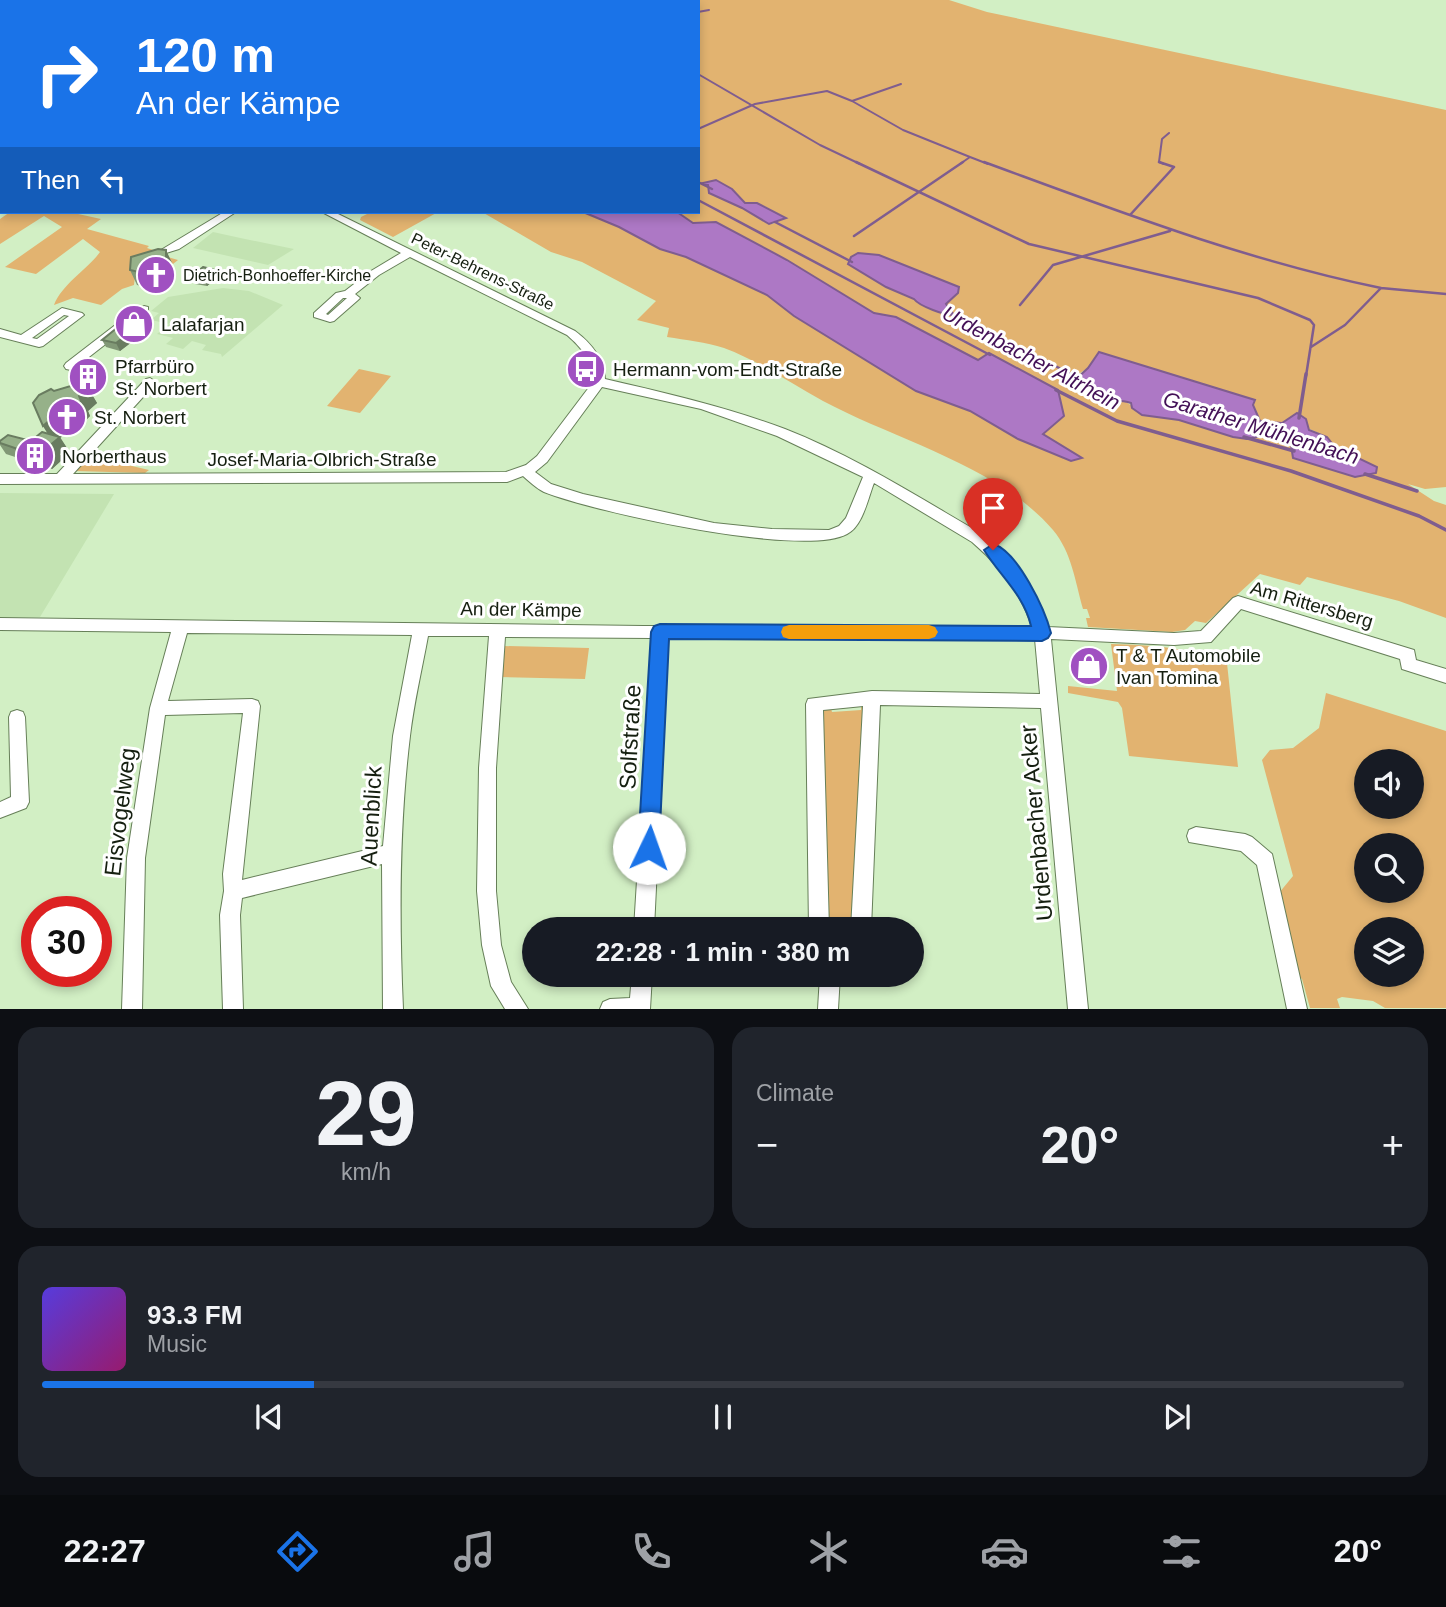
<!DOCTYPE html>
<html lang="en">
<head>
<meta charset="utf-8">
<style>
	:root { --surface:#171b24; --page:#20242c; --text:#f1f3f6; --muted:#9ea1a6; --line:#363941; --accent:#1a73e8 }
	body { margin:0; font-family:Helvetica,sans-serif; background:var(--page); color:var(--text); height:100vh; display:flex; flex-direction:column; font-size:26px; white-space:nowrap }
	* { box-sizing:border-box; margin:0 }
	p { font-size:23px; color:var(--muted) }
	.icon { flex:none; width:38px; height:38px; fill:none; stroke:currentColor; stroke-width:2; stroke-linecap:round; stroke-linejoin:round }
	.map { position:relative; height:1009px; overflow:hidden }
	.details { display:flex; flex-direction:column; gap:18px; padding:18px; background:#0d0f14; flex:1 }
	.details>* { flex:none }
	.banner { position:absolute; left:0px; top:0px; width:700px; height:214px; box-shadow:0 4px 10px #0003; background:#1a73e8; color:#fff; overflow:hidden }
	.tools { position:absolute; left:1354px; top:749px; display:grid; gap:14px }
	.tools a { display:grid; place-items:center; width:70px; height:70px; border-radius:50%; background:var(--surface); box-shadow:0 4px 10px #0003; font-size:35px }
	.speed { position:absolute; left:21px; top:896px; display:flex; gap:14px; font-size:35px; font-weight:700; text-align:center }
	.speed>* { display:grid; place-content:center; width:91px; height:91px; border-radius:50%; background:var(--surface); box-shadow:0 4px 10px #0003; line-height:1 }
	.speed .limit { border:10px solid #d22; background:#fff; color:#111 }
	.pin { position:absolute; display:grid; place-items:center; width:60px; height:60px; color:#fff; margin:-72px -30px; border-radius:50% 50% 50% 0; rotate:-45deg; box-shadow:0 0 7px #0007 }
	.pin .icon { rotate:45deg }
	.me { position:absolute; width:77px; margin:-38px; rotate:3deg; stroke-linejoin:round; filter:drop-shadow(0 0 5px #0008) }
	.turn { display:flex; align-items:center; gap:24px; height:147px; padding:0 21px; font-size:32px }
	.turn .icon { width:91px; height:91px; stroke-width:2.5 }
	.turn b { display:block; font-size:49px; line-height:60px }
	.then { display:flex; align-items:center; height:66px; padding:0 21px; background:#0003; gap:14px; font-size:26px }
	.big { font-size:52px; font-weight:700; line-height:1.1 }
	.details .widget { flex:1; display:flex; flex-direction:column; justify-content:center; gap:10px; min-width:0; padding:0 24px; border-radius:21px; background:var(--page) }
	.details .dial { align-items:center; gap:0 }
	.dial b { font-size:91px; line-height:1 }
	.song { display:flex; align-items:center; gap:21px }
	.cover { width:84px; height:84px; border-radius:10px; background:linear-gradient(135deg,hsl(250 70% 55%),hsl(320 70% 35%)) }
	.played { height:7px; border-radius:4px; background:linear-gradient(90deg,var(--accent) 20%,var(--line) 20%) }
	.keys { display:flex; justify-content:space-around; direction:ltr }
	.heat { display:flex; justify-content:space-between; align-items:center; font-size:38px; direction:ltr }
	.details .tiles { flex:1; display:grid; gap:18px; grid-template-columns:1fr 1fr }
	.widget:last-child { grid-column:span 2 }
	.trip { position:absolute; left:522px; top:917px; width:402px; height:70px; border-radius:35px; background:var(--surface); box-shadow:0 4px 10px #0003; font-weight:700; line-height:70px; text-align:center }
	.menu { display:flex; height:112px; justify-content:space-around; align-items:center; background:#090b0e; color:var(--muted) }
	.menu .icon { width:49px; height:49px }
	.menu .current { color:var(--accent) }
	.menu b { font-size:32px; color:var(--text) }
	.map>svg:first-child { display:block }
	.built { fill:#c3e3b2 }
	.green { fill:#e2b370; fill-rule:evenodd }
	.water { fill:#ad78c5; stroke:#7f5d8f; stroke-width:2 }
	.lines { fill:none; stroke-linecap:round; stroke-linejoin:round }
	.stream-far2 { stroke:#7f5d8f; stroke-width:2 }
	.stream-far1 { stroke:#7f5d8f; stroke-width:2.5 }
	.stream { stroke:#7f5d8f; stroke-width:3.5 }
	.street-casing { stroke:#667f58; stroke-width:2 }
	.street { fill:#fff; fill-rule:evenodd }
	.wall { fill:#819876 }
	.shaded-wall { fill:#697c60 }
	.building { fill:#96b189; stroke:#697c60; stroke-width:2 }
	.route { fill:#1a73e8; stroke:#114b97; stroke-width:2 }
	.slow { fill:#f59e0b }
	.labels { text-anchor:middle; stroke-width:6; stroke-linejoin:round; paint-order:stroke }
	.far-street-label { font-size:16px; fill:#151f10; stroke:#fff }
	.far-poi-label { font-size:16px; fill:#151f10; stroke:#fff; text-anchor:start }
	.poi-label { font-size:19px; fill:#151f10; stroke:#fff; text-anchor:start }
	.street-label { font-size:19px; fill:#151f10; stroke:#fff }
	.water-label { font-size:21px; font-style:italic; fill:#431056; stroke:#fff }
	.near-street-label { font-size:23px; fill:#151f10; stroke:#fff }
</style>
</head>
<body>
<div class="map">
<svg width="1446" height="1009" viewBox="0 0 1446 1009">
	<rect width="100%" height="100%" fill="#d2efc4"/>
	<path class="built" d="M213 232 245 239 294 249 268 265 193 248Z
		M223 288 249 291 283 305 222 357 221 354 202 350 206 345 192 341 183 349 166 344 173 338 157 334 169 324 151 320 159 313 151 311 168 297Z
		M0 493 114 494 40 617H0Z"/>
	<path class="green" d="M425 0H949L987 12 1446 110V487L1425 489 1408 484 1434 501 1446 505V618L1399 601 1307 577 1300 585 1260 574 1206 623 1195 621 1185 630 1172 632 1088 627 1086 618H1090L1087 609H1083C1075 581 1072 553 1053 530 998 466 896 440 823 401 790 383 759 361 724 348 706 342 686 340 667 337L669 328 637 320 656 301 582 262 551 252 482 212H583L619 227 660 249 686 257 767 295 794 316 916 391 970 411 1018 439 1070 460 1081 458 1047 439 978 360 896 317 874 313 787 260 716 222 693 223 677 212H698V2ZM708 185 730 191 745 204 764 206 783 216 773 224H768L742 208 710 193ZM1099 352 1254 400 1253 405 1260 421 1282 423 1290 420 1327 437 1335 447 1376 467V472L1355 477 1293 458 1290 440 1292 433 1285 431 1247 439 1233 437 1179 420 1147 416 1123 400 1113 402 1091 388 1080 373 1088 368Z
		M10 212H69L101 219 87 229 149 246 147 248 156 251 154 253 178 260 173 264 164 262 135 276 134 285 122 289 101 305 73 298 54 305C62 284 87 270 100 252L83 239 36 274 5 267 62 227 44 216 0 244V219Z
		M371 212H438L393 237 360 220 361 217Z
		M359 369 391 376 360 413 327 406Z
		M85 455 149 470 145 473 74 471Z
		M1111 644C1153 645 1188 647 1227 663L1238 767 1129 756 1122 708 1118 702 1068 693V686L1117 691Z
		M503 646 589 648 585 679 497 677Z
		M1326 693 1446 731V1008H1385L1373 1001 1342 997 1337 999 1340 1008H1310L1302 979 1297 975 1279 893 1293 876 1262 760 1270 750 1293 748 1319 728ZM1367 761H1412V807H1367ZM1367 845H1412V891H1367ZM1367 929H1412V975H1367Z
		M861 703H864L852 929H826L819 718 822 710 830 705 832 712 861 710Z"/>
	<path class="water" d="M716 180 732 189 745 203H757L786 218 769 224 742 208 709 193 708 185 703 183Z
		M583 212H677L693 223 716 222 787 260 874 313 896 317 978 360 989 353 1058 390 1064 416 1043 434 1082 458 1071 461 1018 439 970 411 916 391 794 316 767 295 686 257 660 249 619 227Z
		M858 253 879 255 959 287 958 293 946 304 954 315C946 316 919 306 914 299L886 287 848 264 851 257Z
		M1099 352 1255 400 1253 405 1260 421 1282 423 1297 413 1306 419 1309 430 1327 437 1335 447 1377 467 1376 473 1355 477 1293 458 1290 439 1291 433 1285 431 1247 439 1233 437 1179 420 1142 415 1132 408 1131 403C1115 397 1107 406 1089 393L1091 388 1085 382 1075 380 1088 368Z"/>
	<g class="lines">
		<path class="stream-far2" d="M576 0 579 2
			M698 12 709 10
			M698 74 820 145 860 164
			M901 84 852 101 903 130 970 157
			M698 129 755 104 827 91 852 101
			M960 164 970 157 988 164
			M1164 164 1159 162 1162 139 1169 133"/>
		<path class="stream-far1" d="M856 162 1029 244 1258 298 1310 320 1314 325 1306 376
			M984 162C1115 210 1244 260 1381 288
			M698 182 712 189
			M698 200 990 355
			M1130 215 1174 167 1159 162
			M775 222 852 262
			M854 236 963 162
			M1020 305 1053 265 1170 231
			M949 312 1075 376
			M1311 347 1345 325 1381 288 1446 294"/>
		<path class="stream" d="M1072 374 1080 378
			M1056 390 1117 421 1291 471 1419 516 1446 530
			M1299 418 1306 374
			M1244 437 1294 451
			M1365 474 1417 491"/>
		<g class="street-casing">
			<path id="street" d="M186 0H195L185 2Z
				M0 34H2L0 39Z
				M0 56H2V60H0Z
				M0 85H2V91H0Z
				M0 127H2V133H0Z
				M224 212H236L179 249 166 253 161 250Z
				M322 212H334L575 331C591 343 604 358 605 379 666 393 726 407 785 429 854 456 918 497 982 534 1012 559 1036 589 1048 627L1174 633 1201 631 1233 598 1238 596 1414 650 1416 660 1446 669V683L1402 669 1400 659 1241 609 1211 642 1174 645 1051 639 1088 1009H1068L1041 708 880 705 871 929H851L863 706 823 710 829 929H809L806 704 808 699 872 691 1040 694 1035 639 668 638 654 929H634L652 638 505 637 496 768V891L501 945 511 982 528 1009H505L491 986 482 945 477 891 479 768 489 636H428C422 669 414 702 410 736 399 826 399 918 403 1009H383L382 864 242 898 240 915 243 1009H223L220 915 224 891 223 874 243 713 165 715 145 858 142 1009H122L127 858 150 708 171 632 0 630V618L643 626 1032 627C1021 592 999 565 972 542L874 483C868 498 863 526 847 534 803 558 594 512 544 492 536 488 530 482 523 476L507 482 0 484V474H57L146 379 150 378 156 382 154 385 73 474 506 472 526 465 537 456 593 382C593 361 582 348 567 335L410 257 379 275 355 294 360 298 358 300 334 321 330 322 314 317V313L336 293 345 291 371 271 401 253ZM343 298H347L328 315 326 314ZM602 387 701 409 777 436 863 477 846 518 839 526 829 530 772 529 714 523 583 494 551 484 535 472 547 462ZM187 633 412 635 393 736 383 846 242 880 260 706 258 701 252 699 168 701Z
				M144 306 148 307V311L80 364 85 368 80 374H72L71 370 66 369 64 366 66 363 127 316Z
				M62 308 82 313 84 315 43 346 39 347 0 337V329L21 335ZM64 315 69 316 37 339 32 338Z
				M17 710 23 712 25 717 29 802 26 808 0 818V802L11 797 9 717 11 712Z
				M1196 827 1245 834 1252 837 1272 854 1307 1009H1287L1257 865 1241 851 1189 842 1187 836 1189 830Z
				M632 975H652L650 1009H600L603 1002 610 999 630 998Z
				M820 975H840L838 1009H818Z"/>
		</g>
		<use href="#street" class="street"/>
	</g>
	<path class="wall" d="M173 265 172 278 155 284 150 288 137 285 130 270Z
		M215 270 218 277 207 286 195 284 192 276Z
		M133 330 137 338 120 351 106 347 102 340Z
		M88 388 97 403 88 411 90 416 82 424 70 426 58 436 67 448 60 454 63 459 52 469 6 454 0 445V441H31L48 433 43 426 54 391Z"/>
	<path class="shaded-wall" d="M166 250 173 265 172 278 155 284 150 288 143 273Z
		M215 270 218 277 207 286 204 279Z
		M133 330 137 338 120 351 116 343Z
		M88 388 97 403 88 411 90 416 82 424 70 426 52 441 43 426Z
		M60 437 67 448 60 454 63 459 52 469 44 458 49 446Z"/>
	<path class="building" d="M158 249 166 250V263L148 269 143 273 130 270 131 257Z
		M203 267 215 270 204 279 192 276Z
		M118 327 133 330 116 343 102 340Z
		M74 385 88 388 79 396 81 401 73 409 60 411 43 426 33 403 39 395 51 389 54 391Z
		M42 432 60 437 49 446 56 448 44 458 0 443V441L8 435 31 441Z"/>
	<path class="route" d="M993 544C1018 551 1045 610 1051 633L1048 638 1042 641 669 639 659 848 656 855 649 858 641 855 638 848 651 632 654 626 660 624 1031 626C1024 595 1000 576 984 550Z"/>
	<path class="slow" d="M789 625H929L935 627 938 632 935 637 929 639H789L783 637 781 632 783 627Z"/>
	<defs>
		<g id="church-disc" transform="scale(2.0125)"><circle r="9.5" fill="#a050c1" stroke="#fff"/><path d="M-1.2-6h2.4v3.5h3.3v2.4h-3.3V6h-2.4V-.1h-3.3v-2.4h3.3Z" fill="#fff"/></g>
		<g id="shop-disc" transform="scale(2.0125)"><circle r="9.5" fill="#a050c1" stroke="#fff"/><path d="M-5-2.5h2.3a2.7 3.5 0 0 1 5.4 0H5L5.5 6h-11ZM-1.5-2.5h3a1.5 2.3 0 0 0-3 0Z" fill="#fff"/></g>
		<g id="bus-disc" transform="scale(2.0125)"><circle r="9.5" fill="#a050c1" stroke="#fff"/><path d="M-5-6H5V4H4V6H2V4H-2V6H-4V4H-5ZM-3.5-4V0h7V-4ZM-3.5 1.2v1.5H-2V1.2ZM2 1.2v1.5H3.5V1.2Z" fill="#fff"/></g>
		<g id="building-disc" transform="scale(2.0125)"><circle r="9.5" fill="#a050c1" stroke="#fff"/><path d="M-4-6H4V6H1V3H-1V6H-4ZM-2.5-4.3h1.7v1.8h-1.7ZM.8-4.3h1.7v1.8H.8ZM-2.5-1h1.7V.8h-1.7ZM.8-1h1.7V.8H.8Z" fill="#fff"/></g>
	</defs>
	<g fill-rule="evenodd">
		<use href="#church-disc" x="156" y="275"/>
		<use href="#shop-disc" x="134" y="324"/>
		<use href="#bus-disc" x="586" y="369"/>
		<use href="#building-disc" x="88" y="377"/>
		<use href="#church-disc" x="67" y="417"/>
		<use href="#building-disc" x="35" y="456"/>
		<use href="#shop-disc" x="1089" y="666"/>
	</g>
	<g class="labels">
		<g class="far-street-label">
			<text transform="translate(483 271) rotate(26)" y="6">Peter-Behrens-Straße</text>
		</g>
		<g class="far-poi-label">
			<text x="183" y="281">Dietrich-Bonhoeffer-Kirche</text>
		</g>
		<g class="poi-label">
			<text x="161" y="331">Lalafarjan</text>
			<text x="115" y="373">Pfarrbüro<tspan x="115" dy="22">St. Norbert</tspan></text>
			<text x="613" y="376">Hermann-vom-Endt-Straße</text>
			<text x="94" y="424">St. Norbert</text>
			<text x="62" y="463">Norberthaus</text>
			<text x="1116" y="662">T &amp; T Automobile<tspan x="1116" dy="22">Ivan Tomina</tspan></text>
		</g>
		<g class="street-label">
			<text x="322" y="466">Josef-Maria-Olbrich-Straße</text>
			<text transform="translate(1312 604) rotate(16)" y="7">Am Rittersberg</text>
			<text transform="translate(521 609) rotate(1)" y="7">An der Kämpe</text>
		</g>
		<g class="water-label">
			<text transform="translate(1031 358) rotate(28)" y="7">Urdenbacher Altrhein</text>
			<text transform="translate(1261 428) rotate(17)" y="7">Garather Mühlenbach</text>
		</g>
		<g class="near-street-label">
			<text transform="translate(630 737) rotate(-87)" y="8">Solfstraße</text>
			<text transform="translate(120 812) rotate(-83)" y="8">Eisvogelweg</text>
			<text transform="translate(371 816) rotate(-87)" y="8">Auenblick</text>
			<text transform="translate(1036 823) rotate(-95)" y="8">Urdenbacher Acker</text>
		</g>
	</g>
</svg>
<div class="tools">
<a><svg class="icon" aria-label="sound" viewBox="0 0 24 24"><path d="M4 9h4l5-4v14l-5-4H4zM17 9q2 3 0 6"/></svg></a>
<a><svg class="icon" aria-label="search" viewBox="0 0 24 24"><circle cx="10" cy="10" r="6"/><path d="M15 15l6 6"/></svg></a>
<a><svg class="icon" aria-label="layers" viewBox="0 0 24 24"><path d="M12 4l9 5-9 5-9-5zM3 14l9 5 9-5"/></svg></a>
</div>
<div class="speed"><div class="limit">30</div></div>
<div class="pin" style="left:993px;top:550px;background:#d93025"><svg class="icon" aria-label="arrive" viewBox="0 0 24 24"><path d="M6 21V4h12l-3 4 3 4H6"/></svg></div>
<svg class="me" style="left:649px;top:848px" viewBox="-20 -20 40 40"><circle r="19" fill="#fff"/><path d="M0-13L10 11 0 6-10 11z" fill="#1a73e8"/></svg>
<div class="trip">22:28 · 1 min · 380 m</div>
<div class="banner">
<div class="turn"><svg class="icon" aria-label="right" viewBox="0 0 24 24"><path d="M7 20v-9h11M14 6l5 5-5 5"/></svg><div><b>120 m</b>An der Kämpe</div></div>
<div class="then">Then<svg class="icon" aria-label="left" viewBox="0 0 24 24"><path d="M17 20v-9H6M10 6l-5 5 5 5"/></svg></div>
</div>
</div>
<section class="details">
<div class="tiles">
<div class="widget dial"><b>29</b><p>km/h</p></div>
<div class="widget"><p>Climate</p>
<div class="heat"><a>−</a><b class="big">20°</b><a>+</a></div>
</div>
<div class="widget">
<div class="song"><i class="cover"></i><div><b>93.3 FM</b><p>Music</p></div></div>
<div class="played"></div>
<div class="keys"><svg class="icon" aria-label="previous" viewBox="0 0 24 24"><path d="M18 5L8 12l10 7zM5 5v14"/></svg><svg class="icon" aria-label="pause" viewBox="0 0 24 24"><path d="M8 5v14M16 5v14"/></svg><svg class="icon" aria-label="next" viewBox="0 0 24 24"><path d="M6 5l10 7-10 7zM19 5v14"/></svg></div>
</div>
</div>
</section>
<nav class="menu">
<b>22:27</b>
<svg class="icon current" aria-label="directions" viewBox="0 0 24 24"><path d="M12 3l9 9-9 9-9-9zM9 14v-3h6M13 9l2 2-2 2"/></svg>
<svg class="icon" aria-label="music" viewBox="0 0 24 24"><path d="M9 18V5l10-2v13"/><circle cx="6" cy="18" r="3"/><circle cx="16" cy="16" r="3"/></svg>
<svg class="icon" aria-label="phone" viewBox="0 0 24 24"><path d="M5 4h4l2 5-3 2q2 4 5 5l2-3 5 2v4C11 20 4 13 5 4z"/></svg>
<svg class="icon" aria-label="climate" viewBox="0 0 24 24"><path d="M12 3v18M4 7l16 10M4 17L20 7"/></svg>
<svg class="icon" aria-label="car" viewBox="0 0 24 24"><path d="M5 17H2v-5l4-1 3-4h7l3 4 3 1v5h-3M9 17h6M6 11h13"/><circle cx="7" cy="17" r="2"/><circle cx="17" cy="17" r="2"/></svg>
<svg class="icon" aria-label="filters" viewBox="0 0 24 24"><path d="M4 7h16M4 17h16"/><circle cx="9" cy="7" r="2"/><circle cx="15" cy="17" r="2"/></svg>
<b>20°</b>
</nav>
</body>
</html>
